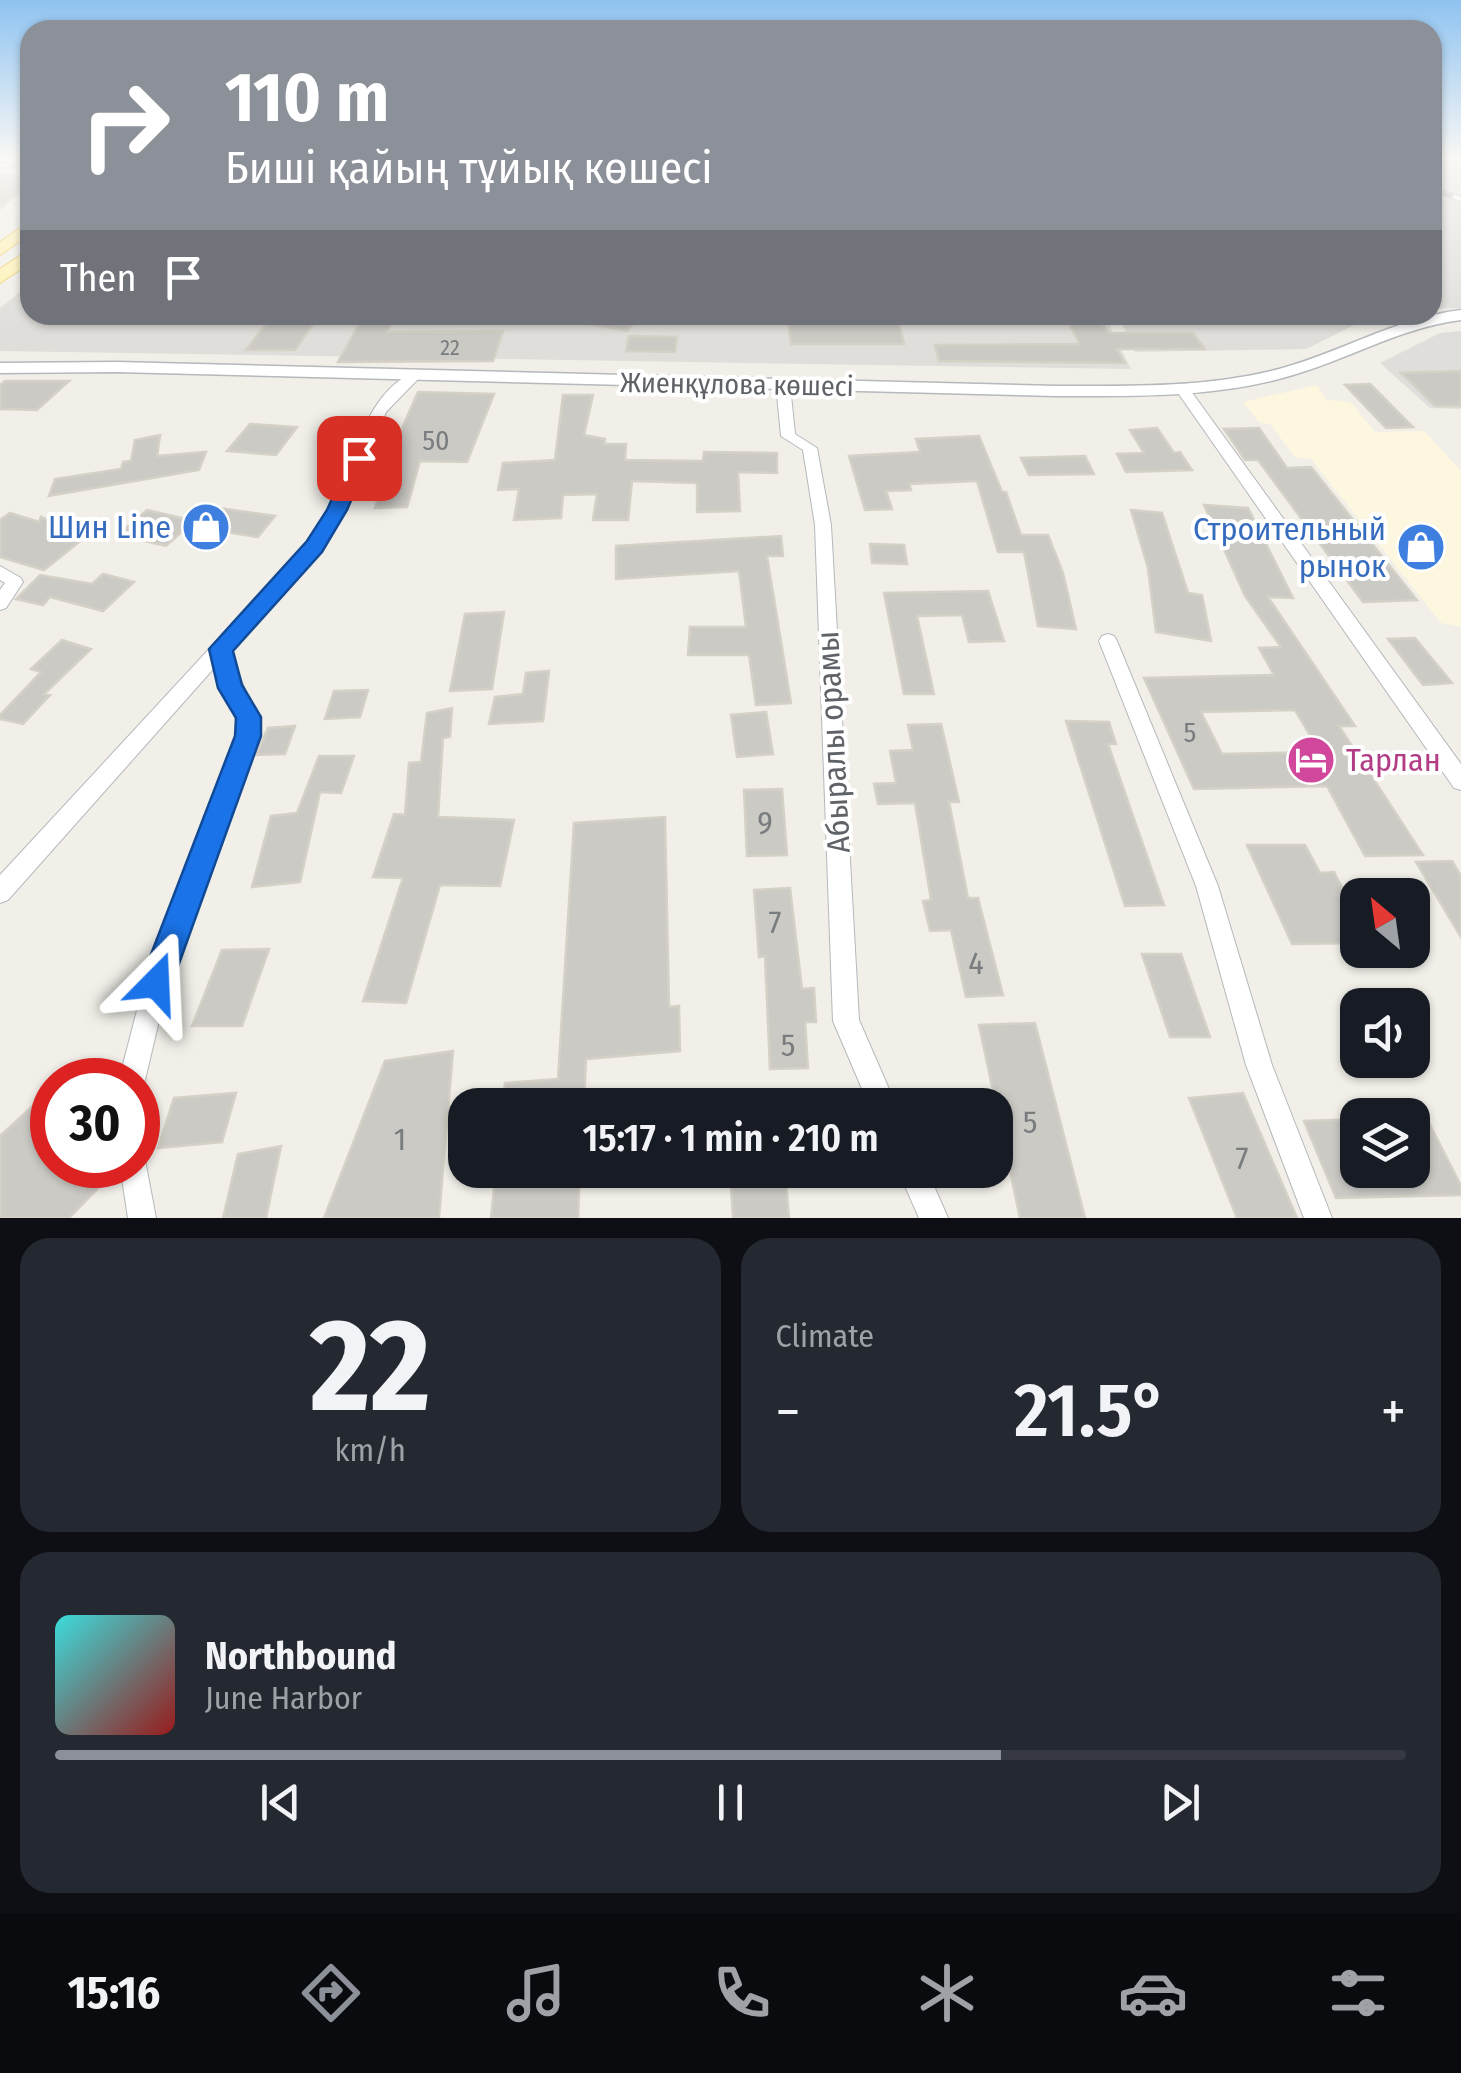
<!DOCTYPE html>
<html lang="en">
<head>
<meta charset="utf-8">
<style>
	:root { --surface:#171b24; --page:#242831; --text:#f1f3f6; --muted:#9ea1a6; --line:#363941; --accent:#8c9099 }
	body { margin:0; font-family:"Fira Sans Condensed",sans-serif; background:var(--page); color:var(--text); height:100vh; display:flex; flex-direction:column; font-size:38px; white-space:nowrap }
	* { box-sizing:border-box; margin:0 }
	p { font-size:32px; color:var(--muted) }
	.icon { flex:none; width:55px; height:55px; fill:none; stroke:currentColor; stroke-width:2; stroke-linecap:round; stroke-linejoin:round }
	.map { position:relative; height:1218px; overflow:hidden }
	.panel { display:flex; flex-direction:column; gap:20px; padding:20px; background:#0d0f14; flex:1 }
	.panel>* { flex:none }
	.banner { position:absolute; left:20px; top:20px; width:1422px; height:305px; border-radius:30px; box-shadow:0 2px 8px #0004; background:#8c9099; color:#fff; overflow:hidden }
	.needle { width:65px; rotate:331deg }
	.tools { position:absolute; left:1340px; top:878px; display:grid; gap:20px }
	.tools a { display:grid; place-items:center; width:90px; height:90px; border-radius:20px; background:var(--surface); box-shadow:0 2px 8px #0004; font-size:50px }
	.speed { position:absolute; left:30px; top:1058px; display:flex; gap:20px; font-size:50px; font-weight:700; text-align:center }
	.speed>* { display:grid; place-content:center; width:130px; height:130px; border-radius:50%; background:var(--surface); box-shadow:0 2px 8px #0004; line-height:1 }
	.speed .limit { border:15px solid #d22; background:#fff; color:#111 }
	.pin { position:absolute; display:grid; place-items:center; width:85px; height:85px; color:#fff; margin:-42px; border-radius:20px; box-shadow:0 5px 15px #0006 }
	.me { position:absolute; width:110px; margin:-55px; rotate:21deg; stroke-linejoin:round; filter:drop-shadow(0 0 8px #0008) }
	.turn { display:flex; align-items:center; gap:35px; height:210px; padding:0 40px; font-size:45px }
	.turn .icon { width:130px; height:130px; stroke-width:2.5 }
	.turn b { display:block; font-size:70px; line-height:85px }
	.then { display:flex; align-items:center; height:95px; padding:0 40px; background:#0003; gap:20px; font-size:38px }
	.big { font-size:75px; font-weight:600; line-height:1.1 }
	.panel .widget { flex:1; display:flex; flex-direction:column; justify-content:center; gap:15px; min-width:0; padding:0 35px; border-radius:30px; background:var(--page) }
	.panel .dial { align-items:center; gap:0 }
	.dial b { font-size:130px; line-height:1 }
	.song { display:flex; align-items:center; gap:30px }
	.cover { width:120px; height:120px; border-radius:15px; background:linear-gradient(135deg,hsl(180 70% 55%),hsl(0 70% 35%)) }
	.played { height:10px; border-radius:5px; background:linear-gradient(90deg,var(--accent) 70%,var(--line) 70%) }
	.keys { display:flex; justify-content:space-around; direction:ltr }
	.heat { display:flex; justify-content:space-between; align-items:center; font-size:55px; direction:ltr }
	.panel .tiles { flex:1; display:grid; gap:20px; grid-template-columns:1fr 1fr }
	.widget:last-child { grid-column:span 2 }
	.trip { position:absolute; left:448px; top:1088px; width:565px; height:100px; border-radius:30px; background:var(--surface); box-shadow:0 2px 8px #0004; font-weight:600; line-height:100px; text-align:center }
	.dock { display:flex; height:160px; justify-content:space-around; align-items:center; background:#090b0e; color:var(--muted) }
	.dock .icon { width:70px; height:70px }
	.dock .selected { color:var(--accent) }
	.dock b { font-size:45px; color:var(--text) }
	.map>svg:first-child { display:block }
	.commercial { fill:#fef7e0 }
	.industrial { fill:#e0deda }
	.building { fill:#cccac5; stroke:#d6d1c6; stroke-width:2.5; fill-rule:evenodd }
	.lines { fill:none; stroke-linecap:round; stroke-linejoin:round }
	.minor-casing { stroke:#b5b8bc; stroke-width:2 }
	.tertiary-casing { stroke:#b5b8bc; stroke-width:3 }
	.primary-casing { stroke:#f2c960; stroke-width:2 }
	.minor { fill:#fff; fill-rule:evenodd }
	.tertiary { fill:#fff; fill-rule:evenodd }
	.primary { fill:#fff2af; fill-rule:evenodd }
	.rail-casing { stroke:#b6b7b8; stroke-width:6 }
	.rail { stroke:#fff; stroke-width:4; stroke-dasharray:11; stroke-linecap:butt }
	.route { fill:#1a73e8; stroke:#114b97; stroke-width:2.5 }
	.labels { text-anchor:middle; stroke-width:8; stroke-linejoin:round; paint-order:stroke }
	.far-number-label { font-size:22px; fill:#7a7d7f }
	.far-street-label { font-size:28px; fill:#5f6368; stroke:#fff }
	.number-label { font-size:28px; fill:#7a7d7f }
	.shop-label { font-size:32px; fill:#366cbe; stroke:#fff; text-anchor:end }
	.street-label { font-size:32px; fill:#5f6368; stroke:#fff }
	.hotel-label { font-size:32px; fill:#b23c85; stroke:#fff; text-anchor:start }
	.near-number-label { font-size:32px; fill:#7a7d7f }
</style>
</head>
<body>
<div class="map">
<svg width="1461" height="1218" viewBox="0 0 1461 1218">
	<rect width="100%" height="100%" fill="#f1efe8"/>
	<path class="commercial" d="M1317 385 1327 400 1350 402 1375 432 1424 431 1461 471V627L1441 623 1311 459 1295 457 1270 424 1260 423 1243 402Z"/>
	<path class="industrial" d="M1432 160H1461V308L1433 309Z
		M30 284V315H1104L1131 369 0 351V308Z
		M1118 315H1375L1306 349 1135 352Z
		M1461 331V409L1430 408 1380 363 1440 333Z"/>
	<path class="building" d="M30 175V183L0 208V176Z
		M364 315H395L387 332 503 331 493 361 338 362Z
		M583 315H641L627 331 583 323Z
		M1064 315H1097L1108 333H1193L1205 349H1117L1125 363 939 361 935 345 1080 344Z
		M271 317H318L295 350H246Z
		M898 319 904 344H791L788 320Z
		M629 336 677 337 675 352 626 351Z
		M1461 371V406H1435L1401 373Z
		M5 381H69L37 410 0 409V385Z
		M1370 384 1413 427 1386 428 1345 385Z
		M418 392 494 394 467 462 420 461 407 507 375 508 391 460H388Z
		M563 395H593L584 435 605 439 604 444H626L625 460 703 461 704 452 777 453V473L738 472 740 511 697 512V483L632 481 628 520H593L597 494 563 495 561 518 514 520 519 489 498 490 503 463 555 460Z
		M250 424 297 427 276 455 227 451Z
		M1157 428 1174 453 1180 452 1192 470 1126 472 1117 454 1144 453 1130 430Z
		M1259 428 1287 468 1311 467 1417 600 1363 602 1258 460H1245L1224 429Z
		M160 435 157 456 206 452 199 470 49 496 55 479 121 469 123 462 131 461 135 440Z
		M979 436 1002 492H1006L1021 535H1048L1063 573 1076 629 1038 626 1024 552H998L977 481 909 484 911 490 886 491 892 509 865 510 849 456 920 452 916 439Z
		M1085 456 1094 474 1029 475 1021 458Z
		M1204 505 1248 508 1293 598 1268 597 1355 726H1339L1423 855 1365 856 1327 786 1194 789 1144 678 1274 675 1259 648 1281 647 1245 596ZM1295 710 1320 752 1222 754 1201 712Z
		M219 508 275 516 258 537 201 528Z
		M147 510 194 521 166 546 118 535Z
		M1131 510 1162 513 1188 593 1202 595 1211 641 1156 632 1148 568Z
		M10 513 39 522 41 517 64 527 70 523 94 530 44 570 0 557V520Z
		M781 536 783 556H767L791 703 756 705 749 655H688L690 627H746L739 571 616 579V546Z
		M870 544 904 545 907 564 872 563Z
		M103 574 134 582 103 611 50 597 43 605 16 599 40 575 92 584Z
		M988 591 1004 641 969 642 962 615 917 616 934 694H904L884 593Z
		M504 612 492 689 450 691 465 614Z
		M1415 638 1452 683 1423 685 1388 639Z
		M62 640 91 649 44 694 50 695 23 724 0 719V715L41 672 31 669Z
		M549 671 543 721 489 724 495 697 523 694 526 673Z
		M368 690 360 717 325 719 334 691Z
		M452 708 450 737 443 738 438 817 514 820 500 886 440 885 406 1003 363 1001 403 878 373 877 394 814 405 815 409 763 421 762 427 713Z
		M766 712 773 754 737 757 731 715Z
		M1066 721 1109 722 1116 744H1108L1164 905 1125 906Z
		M941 724 959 802H949L968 898H978L1003 995 966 997 951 930 930 931 923 901 931 900 915 803 878 804 874 784 896 783 890 751 913 750 908 725Z
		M295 726 285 754 256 755 268 728Z
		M319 756H354L341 793 320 792 300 882 252 887 271 816 297 813Z
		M782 789 787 855 747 856 744 790Z
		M665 817 669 1007 679 1006 680 1051 586 1059 584 1105H503L505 1083 558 1079 574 823Z
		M1247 845H1305L1320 873 1334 872 1358 918V943L1292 944Z
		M1452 861 1461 876V937L1416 862Z
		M790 888 802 989 814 988 816 1022H805L808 1068 770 1069 765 956 759 957 754 890Z
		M269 949 242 1026H192L222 950Z
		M1142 954H1181L1210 1037H1170Z
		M1035 1023 1085 1218H1020L979 1025Z
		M453 1051 439 1218H324L385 1061Z
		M52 1088V1165H94L106 1180 69 1218H0V1136Z
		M236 1093 222 1142 158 1148 174 1098Z
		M1243 1093 1297 1218H1237L1189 1098Z
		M1412 1117H1426L1461 1186V1195L1336 1198 1304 1121 1358 1119V1170H1412Z
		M281 1146 266 1218H223L238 1154Z
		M496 1170H580L578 1218H491Z
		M730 1170H785L789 1218H733Z"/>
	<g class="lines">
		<g class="minor-casing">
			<path id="minor" d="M414 372 421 376 386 412 353 491 320 550 230 651 254 713 258 736 168 983 145 1080 141 1089 138 1091V1080H119L144 983 238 736 235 713 215 667 8 900 0 903V875L308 542C319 524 330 506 339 487 358 447 369 392 414 372Z
				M783 381 790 385 795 434 817 448 831 525 859 1020 896 1105H869L833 1021 815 525 803 450 781 436 776 385Z
				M1183 386 1188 387 1461 764V790L1454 788 1176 390Z
				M0 566 21 578 23 582 6 608 0 610V590L5 583 0 580Z
				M1108 634 1114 636 1117 641 1218 886 1272 1065 1332 1218H1304L1246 1065 1196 886 1099 641 1102 636Z
				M138 1152 144 1155 156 1218H128L120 1165H138Z
				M898 1170H927L948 1218H919Z"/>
		</g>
		<g class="tertiary-casing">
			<path id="tertiary" d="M1461 310V320C1398 328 1346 361 1286 377 1212 398 1132 396 1056 396L117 372 0 373V363L117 362 1056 386C1130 386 1207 388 1279 369 1342 352 1396 318 1461 310Z"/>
		</g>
		<g class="primary-casing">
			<path id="primary" d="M30 221V234L0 255V242Z
				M30 249V263L0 283V269Z"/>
		</g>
		<use href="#minor" class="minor"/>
		<use href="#tertiary" class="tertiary"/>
		<use href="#primary" class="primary"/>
		<g class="rail-casing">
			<path id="rail" d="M0 165 30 164
				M1432 189 1461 199"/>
		</g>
		<use href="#rail" class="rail"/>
	</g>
	<linearGradient id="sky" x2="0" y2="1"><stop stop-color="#8fc3f1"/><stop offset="0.48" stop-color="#f9f8f5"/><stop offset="1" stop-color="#f9f8f5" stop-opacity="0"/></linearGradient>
	<rect width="1461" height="330" fill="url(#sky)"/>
	<path class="route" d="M359 451 369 458 347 510 322 552 233 651 242 685 261 717V736L172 983 168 994 156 999 145 994 140 983 235 736 236 718 218 688 209 649 307 541 327 510 350 458Z"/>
	<defs>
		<g id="shop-disc" transform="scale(2.5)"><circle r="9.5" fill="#3f7fe0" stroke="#fff"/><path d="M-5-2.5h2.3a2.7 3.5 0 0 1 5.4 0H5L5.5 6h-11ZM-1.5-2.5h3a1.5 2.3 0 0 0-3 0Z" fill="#fff"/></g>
		<g id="hotel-disc" transform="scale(2.5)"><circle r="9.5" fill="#d1479c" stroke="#fff"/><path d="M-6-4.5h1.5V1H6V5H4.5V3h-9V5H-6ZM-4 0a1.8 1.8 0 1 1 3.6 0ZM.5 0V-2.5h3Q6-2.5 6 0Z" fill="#fff"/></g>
	</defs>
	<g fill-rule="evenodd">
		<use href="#shop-disc" x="206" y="527"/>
		<use href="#shop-disc" x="1421" y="547"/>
		<use href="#hotel-disc" x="1311" y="760"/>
	</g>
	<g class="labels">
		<g class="far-number-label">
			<text x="450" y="355">22</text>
		</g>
		<g class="far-street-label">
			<text transform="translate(737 384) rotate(1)" y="10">Жиенқұлова көшесі</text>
		</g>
		<g class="number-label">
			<text x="436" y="450">50</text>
			<text x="1190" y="742">5</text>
		</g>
		<g class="shop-label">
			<text x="171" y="538">Шин Line</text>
			<text x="1386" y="540">Строительный<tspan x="1386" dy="37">рынок</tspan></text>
		</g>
		<g class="street-label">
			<text transform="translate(833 742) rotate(-93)" y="11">Абыралы орамы</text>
		</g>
		<g class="hotel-label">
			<text x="1346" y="771">Тарлан</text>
		</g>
		<g class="near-number-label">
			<text x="765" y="834">9</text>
			<text x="775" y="933">7</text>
			<text x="976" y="974">4</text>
			<text x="788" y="1056">5</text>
			<text x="1030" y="1133">5</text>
			<text x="400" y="1150">1</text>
			<text x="1242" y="1169">7</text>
		</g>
	</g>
</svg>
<div class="tools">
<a><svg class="needle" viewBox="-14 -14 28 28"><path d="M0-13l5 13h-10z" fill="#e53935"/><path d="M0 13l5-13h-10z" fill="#9ea1a6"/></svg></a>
<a><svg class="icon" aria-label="sound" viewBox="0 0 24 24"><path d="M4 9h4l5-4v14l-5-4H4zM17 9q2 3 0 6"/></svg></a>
<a><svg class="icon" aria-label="layers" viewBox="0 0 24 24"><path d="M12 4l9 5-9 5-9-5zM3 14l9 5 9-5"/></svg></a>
</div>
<div class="speed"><div class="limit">30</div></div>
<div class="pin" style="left:359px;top:458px;background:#d93025"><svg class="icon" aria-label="arrive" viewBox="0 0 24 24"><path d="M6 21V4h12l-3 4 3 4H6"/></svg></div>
<svg class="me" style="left:156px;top:983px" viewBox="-20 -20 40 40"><path d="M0-17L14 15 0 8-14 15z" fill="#1a73e8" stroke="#fff" stroke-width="4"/></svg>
<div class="trip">15:17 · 1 min · 210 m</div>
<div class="banner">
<div class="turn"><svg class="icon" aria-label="right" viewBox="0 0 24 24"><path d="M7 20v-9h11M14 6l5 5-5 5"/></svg><div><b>110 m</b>Биші қайың тұйық көшесі</div></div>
<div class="then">Then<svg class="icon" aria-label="arrive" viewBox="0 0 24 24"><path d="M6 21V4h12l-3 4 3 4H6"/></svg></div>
</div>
</div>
<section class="panel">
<div class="tiles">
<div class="widget dial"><b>22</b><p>km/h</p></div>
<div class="widget"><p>Climate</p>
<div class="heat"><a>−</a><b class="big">21.5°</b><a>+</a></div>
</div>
<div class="widget">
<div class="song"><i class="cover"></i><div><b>Northbound</b><p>June Harbor</p></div></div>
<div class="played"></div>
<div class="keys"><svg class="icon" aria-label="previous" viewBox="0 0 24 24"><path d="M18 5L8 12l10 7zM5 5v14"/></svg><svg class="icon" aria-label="pause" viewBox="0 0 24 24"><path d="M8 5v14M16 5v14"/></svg><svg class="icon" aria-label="next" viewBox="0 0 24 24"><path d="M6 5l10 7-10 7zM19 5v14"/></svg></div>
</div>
</div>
</section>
<nav class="dock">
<b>15:16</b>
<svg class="icon selected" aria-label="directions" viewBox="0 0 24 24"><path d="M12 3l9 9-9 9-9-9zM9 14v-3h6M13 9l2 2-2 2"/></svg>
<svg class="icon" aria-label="music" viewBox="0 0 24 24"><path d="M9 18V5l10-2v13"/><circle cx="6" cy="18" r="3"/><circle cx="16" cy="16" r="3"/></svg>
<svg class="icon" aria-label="phone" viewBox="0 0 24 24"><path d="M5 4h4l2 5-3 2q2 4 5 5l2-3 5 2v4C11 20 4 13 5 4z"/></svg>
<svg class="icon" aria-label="climate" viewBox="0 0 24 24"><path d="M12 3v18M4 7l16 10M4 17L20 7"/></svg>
<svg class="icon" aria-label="car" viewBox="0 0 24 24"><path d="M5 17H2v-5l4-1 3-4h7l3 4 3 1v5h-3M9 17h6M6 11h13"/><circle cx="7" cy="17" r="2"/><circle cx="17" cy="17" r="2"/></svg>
<svg class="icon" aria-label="filters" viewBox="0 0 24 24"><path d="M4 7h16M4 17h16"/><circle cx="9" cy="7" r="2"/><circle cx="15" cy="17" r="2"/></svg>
</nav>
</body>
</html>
